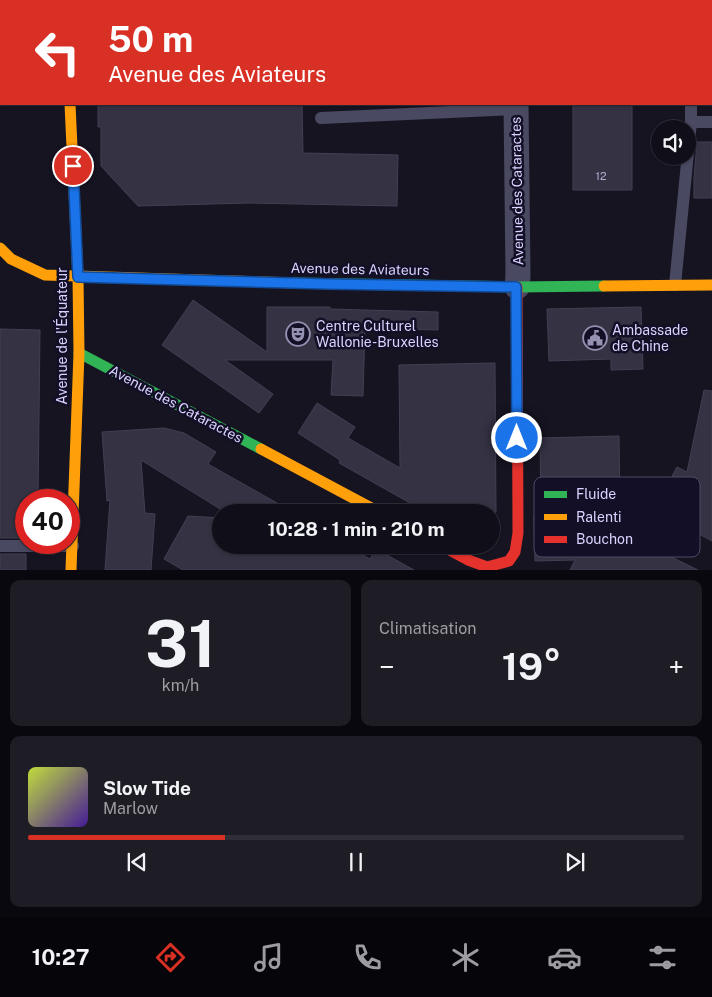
<!DOCTYPE html>
<html lang="fr">
<head>
<meta charset="utf-8">
<style>
	:root { --surface:#100f19; --page:#1e1d26; --text:#f1f3f6; --muted:#9c9ca2; --line:#302f38; --accent:#d93025 }
	body { margin:0; font-family:"Public Sans",sans-serif; background:var(--page); color:var(--text); height:100vh; display:flex; flex-direction:column; font-size:19px; white-space:nowrap }
	* { box-sizing:border-box; margin:0 }
	p { font-size:16px; color:var(--muted) }
	.icon { flex:none; width:28px; height:28px; fill:none; stroke:currentColor; stroke-width:2; stroke-linecap:round; stroke-linejoin:round }
	.map { position:relative; height:570px; overflow:hidden }
	.sheet { display:flex; flex-direction:column; gap:10px; padding:10px; background:#09080e; flex:1 }
	.sheet>* { flex:none }
	.hud { position:absolute; left:0px; top:0px; width:712px; height:105px; box-shadow:0 1px 4px #0004,0 0 0 1px var(--line); background:#d93025; color:#fff; overflow:hidden }
	.buttons { position:absolute; left:651px; top:120px; display:grid; gap:10px }
	.buttons a { display:grid; place-items:center; width:45px; height:45px; border-radius:50%; background:var(--surface); box-shadow:0 1px 4px #0004,0 0 0 1px var(--line); font-size:25px }
	.speed { position:absolute; left:15px; top:489px; display:flex; gap:10px; font-size:25px; font-weight:700; text-align:center }
	.speed>* { display:grid; place-content:center; width:65px; height:65px; border-radius:50%; background:var(--surface); box-shadow:0 1px 4px #0004,0 0 0 1px var(--line); line-height:1 }
	.speed .limit { border:8px solid #d22; background:#fff; color:#111 }
	.pin { position:absolute; display:grid; place-items:center; width:42px; height:42px; color:#fff; margin:-21px; border:2px solid #fff; border-radius:50%; box-shadow:0 1px 5px #0007 }
	.me { position:absolute; width:55px; margin:-28px; rotate:0deg; stroke-linejoin:round; filter:drop-shadow(0 0 4px #0008) }
	.turn { display:flex; align-items:center; gap:18px; height:105px; padding:0 25px; font-size:22px }
	.turn .icon { width:65px; height:65px; stroke-width:2.5 }
	.turn b { display:block; font-size:35px; line-height:42px }
	.big { font-size:38px; font-weight:700; line-height:1.1 }
	.sheet .card { flex:1; display:flex; flex-direction:column; justify-content:center; gap:8px; min-width:0; padding:0 18px; border-radius:10px; background:var(--page) }
	.sheet .dial { align-items:center; gap:0 }
	.dial b { font-size:65px; line-height:1 }
	.song { display:flex; align-items:center; gap:15px }
	.cover { width:60px; height:60px; border-radius:8px; background:linear-gradient(135deg,hsl(70 70% 55%),hsl(260 70% 35%)) }
	.played { height:5px; border-radius:2px; background:linear-gradient(90deg,var(--accent) 30%,var(--line) 30%) }
	.keys { display:flex; justify-content:space-around; direction:ltr }
	.heat { display:flex; justify-content:space-between; align-items:center; font-size:28px; direction:ltr }
	.sheet .tiles { flex:1; display:grid; gap:10px; grid-template-columns:1fr 1fr }
	.card:last-child { grid-column:span 2 }
	.trip { position:absolute; left:212px; top:504px; width:288px; height:50px; border-radius:25px; background:var(--surface); box-shadow:0 1px 4px #0004,0 0 0 1px var(--line); font-weight:700; line-height:50px; text-align:center }
	.tab-bar { display:flex; height:80px; justify-content:space-around; align-items:center; background:#06060a; color:var(--muted) }
	.tab-bar .icon { width:35px; height:35px }
	.tab-bar .on { color:var(--accent) }
	.tab-bar b { font-size:22px; color:var(--text) }
	.map>svg:first-child { display:block }
	.building { fill:#343243; stroke:#433f54 }
	.lines { fill:none; stroke-linecap:round; stroke-linejoin:round }
	.lane { stroke:#4a4962; stroke-width:12 }
	.street { stroke:#4a4962; stroke-width:25 }
	.fast { stroke:#30b455; stroke-width:11 }
	.slow { stroke:#ff9f0a; stroke-width:11 }
	.jam { stroke:#e5322d; stroke-width:11 }
	.route-casing { stroke:#114b97; stroke-width:12 }
	.route { stroke:#1a73e8; stroke-width:9 }
	.labels { text-anchor:middle; stroke-width:5; stroke-linejoin:round; paint-order:stroke }
	.number-label { font-size:11px; fill:#b0acd0 }
	.street-label { font-size:14px; fill:#d9d4ff; stroke:#130f26 }
	.poi-label { font-size:14px; fill:#d9d4ff; stroke:#130f26; text-anchor:start }
	.key { fill:#130f26; stroke:#4e4a67; stroke-width:1 }
	.key-label { font-size:14px; fill:#d9d4ff }
</style>
</head>
<body>
<div class="map">
<svg width="712" height="570" viewBox="0 0 712 570">
	<rect width="100%" height="100%" fill="#161421"/>
	<path class="building" d="M98 104H302L303 153 398 155 397 206 248 203 138 206 101 166V127H98Z
		M573 104H632V190H573Z
		M697 142H712V198H694V178Z
		M193 300 267 352V307H330V309L438 312V330L365 328 363 396 331 395 333 360H225L273 394 259 413 162 345Z
		M641 307 643 369 611 370V359L549 361 547 309Z
		M0 329 40 330 38 500H26V538H0Z
		M495 363 496 512H426L339 463 340 460 298 433 317 403 355 427 348 438 400 468 399 365Z
		M704 390 712 391V541L654 510 677 467 687 472Z
		M164 428 184 433 216 452 208 464 277 503 275 507 285 512H225L141 460 145 513 155 514 151 570H105L110 500 107 501 102 432Z
		M619 436 620 516H644L634 539 698 570H570L575 560 535 561 534 517H541L540 438Z
		M188 516 221 518V545H344L370 559 376 549 414 570H183L164 559Z
		M0 554H26V570H0Z"/>
	<g class="lines">
		<path class="lane" d="M691 0V1
			M321 118 516 109
			M691 122H712
			M675 285 691 122V104
			M0 546H73"/>
		<path class="street" d="M518 1V0
			M516 104 518 276 517 287"/>
		<path class="fast" d="M297 283 517 287 604 286
			M79 353 261 449"/>
		<path class="slow" d="M69 0V1
			M70 104 78 277 79 353 71 570
			M0 248 11 259 45 275 297 283
			M604 286 712 285
			M261 449 379 512"/>
		<path class="jam" d="M440 545 468 560 487 567 509 561 515 552 518 533 517 287"/>
	</g>
	<g class="lines">
		<g class="route-casing">
			<path id="route" d="M73 166 78 277 328 284 516 287 517 438"/>
		</g>
		<use href="#route" class="route"/>
	</g>
	<defs>
		<g id="theatre-ring" transform="scale(1.25)"><circle r="9.5" fill="#130f26" stroke="#9591b1" stroke-width="1.5"/><path d="M-5-5.5Q0-4 5-5.5V0Q5 5 0 6Q-5 5-5 0ZM-3.3-2.5H-1v1.5H-3.3ZM1-2.5H3.3v1.5H1ZM-2.8 1Q0 5.5 2.8 1Z" fill="#9591b1"/></g>
		<g id="civic-ring" transform="scale(1.25)"><circle r="9.5" fill="#130f26" stroke="#9591b1" stroke-width="1.5"/><path d="M-.6-6.5H3V-4.5H.6V-3L4-1V1h2V6H-6V1h2V-1L-.6-3ZM-1.2 2.5V6h2.4V2.5Z" fill="#9591b1"/></g>
	</defs>
	<g fill-rule="evenodd">
		<use href="#theatre-ring" x="298" y="334"/>
		<use href="#civic-ring" x="595" y="338"/>
	</g>
	<g class="labels">
		<g class="number-label">
			<text x="601" y="180">12</text>
		</g>
		<g class="street-label">
			<text transform="translate(517 191) rotate(-91)" y="5">Avenue des Cataractes</text>
			<text transform="translate(360 269) rotate(1)" y="5">Avenue des Aviateurs</text>
			<text transform="translate(62 336) rotate(-90)" y="5">Avenue de l'Équateur</text>
			<text transform="translate(176 404) rotate(28)" y="5">Avenue des Cataractes</text>
		</g>
		<g class="poi-label">
			<text x="316" y="331">Centre Culturel<tspan x="316" dy="16">Wallonie-Bruxelles</tspan></text>
			<text x="612" y="335">Ambassade<tspan x="612" dy="16">de Chine</tspan></text>
		</g>
	</g>
	<rect x="534" y="477" width="166" height="80" rx="8" class="key"/>
	<rect x="544" y="491" width="23" height="7" fill="#30b455"/>
	<rect x="544" y="514" width="23" height="6" fill="#ff9f0a"/>
	<rect x="544" y="536" width="23" height="7" fill="#e5322d"/>
	<g class="key-label">
		<text x="576" y="499">Fluide</text>
		<text x="576" y="522">Ralenti</text>
		<text x="576" y="544">Bouchon</text>
	</g>
</svg>
<div class="buttons">
<a><svg class="icon" aria-label="sound" viewBox="0 0 24 24"><path d="M4 9h4l5-4v14l-5-4H4zM17 9q2 3 0 6"/></svg></a>
</div>
<div class="speed"><div class="limit">40</div></div>
<div class="pin" style="left:73px;top:166px;background:#d93025"><svg class="icon" aria-label="arrive" viewBox="0 0 24 24"><path d="M6 21V4h12l-3 4 3 4H6"/></svg></div>
<svg class="me" style="left:517px;top:438px" viewBox="-20 -20 40 40"><circle r="17" fill="#1a73e8" stroke="#fff" stroke-width="3"/><path d="M0-11L8 9 0 5-8 9z" fill="#fff"/></svg>
<div class="trip">10:28 · 1 min · 210 m</div>
<div class="hud">
<div class="turn"><svg class="icon" aria-label="left" viewBox="0 0 24 24"><path d="M17 20v-9H6M10 6l-5 5 5 5"/></svg><div><b>50 m</b>Avenue des Aviateurs</div></div>
</div>
</div>
<section class="sheet">
<div class="tiles">
<div class="card dial"><b>31</b><p>km/h</p></div>
<div class="card"><p>Climatisation</p>
<div class="heat"><a>−</a><b class="big">19°</b><a>+</a></div>
</div>
<div class="card">
<div class="song"><i class="cover"></i><div><b>Slow Tide</b><p>Marlow</p></div></div>
<div class="played"></div>
<div class="keys"><svg class="icon" aria-label="previous" viewBox="0 0 24 24"><path d="M18 5L8 12l10 7zM5 5v14"/></svg><svg class="icon" aria-label="pause" viewBox="0 0 24 24"><path d="M8 5v14M16 5v14"/></svg><svg class="icon" aria-label="next" viewBox="0 0 24 24"><path d="M6 5l10 7-10 7zM19 5v14"/></svg></div>
</div>
</div>
</section>
<nav class="tab-bar">
<b>10:27</b>
<svg class="icon on" aria-label="directions" viewBox="0 0 24 24"><path d="M12 3l9 9-9 9-9-9zM9 14v-3h6M13 9l2 2-2 2"/></svg>
<svg class="icon" aria-label="music" viewBox="0 0 24 24"><path d="M9 18V5l10-2v13"/><circle cx="6" cy="18" r="3"/><circle cx="16" cy="16" r="3"/></svg>
<svg class="icon" aria-label="phone" viewBox="0 0 24 24"><path d="M5 4h4l2 5-3 2q2 4 5 5l2-3 5 2v4C11 20 4 13 5 4z"/></svg>
<svg class="icon" aria-label="climate" viewBox="0 0 24 24"><path d="M12 3v18M4 7l16 10M4 17L20 7"/></svg>
<svg class="icon" aria-label="car" viewBox="0 0 24 24"><path d="M5 17H2v-5l4-1 3-4h7l3 4 3 1v5h-3M9 17h6M6 11h13"/><circle cx="7" cy="17" r="2"/><circle cx="17" cy="17" r="2"/></svg>
<svg class="icon" aria-label="filters" viewBox="0 0 24 24"><path d="M4 7h16M4 17h16"/><circle cx="9" cy="7" r="2"/><circle cx="15" cy="17" r="2"/></svg>
</nav>
</body>
</html>
